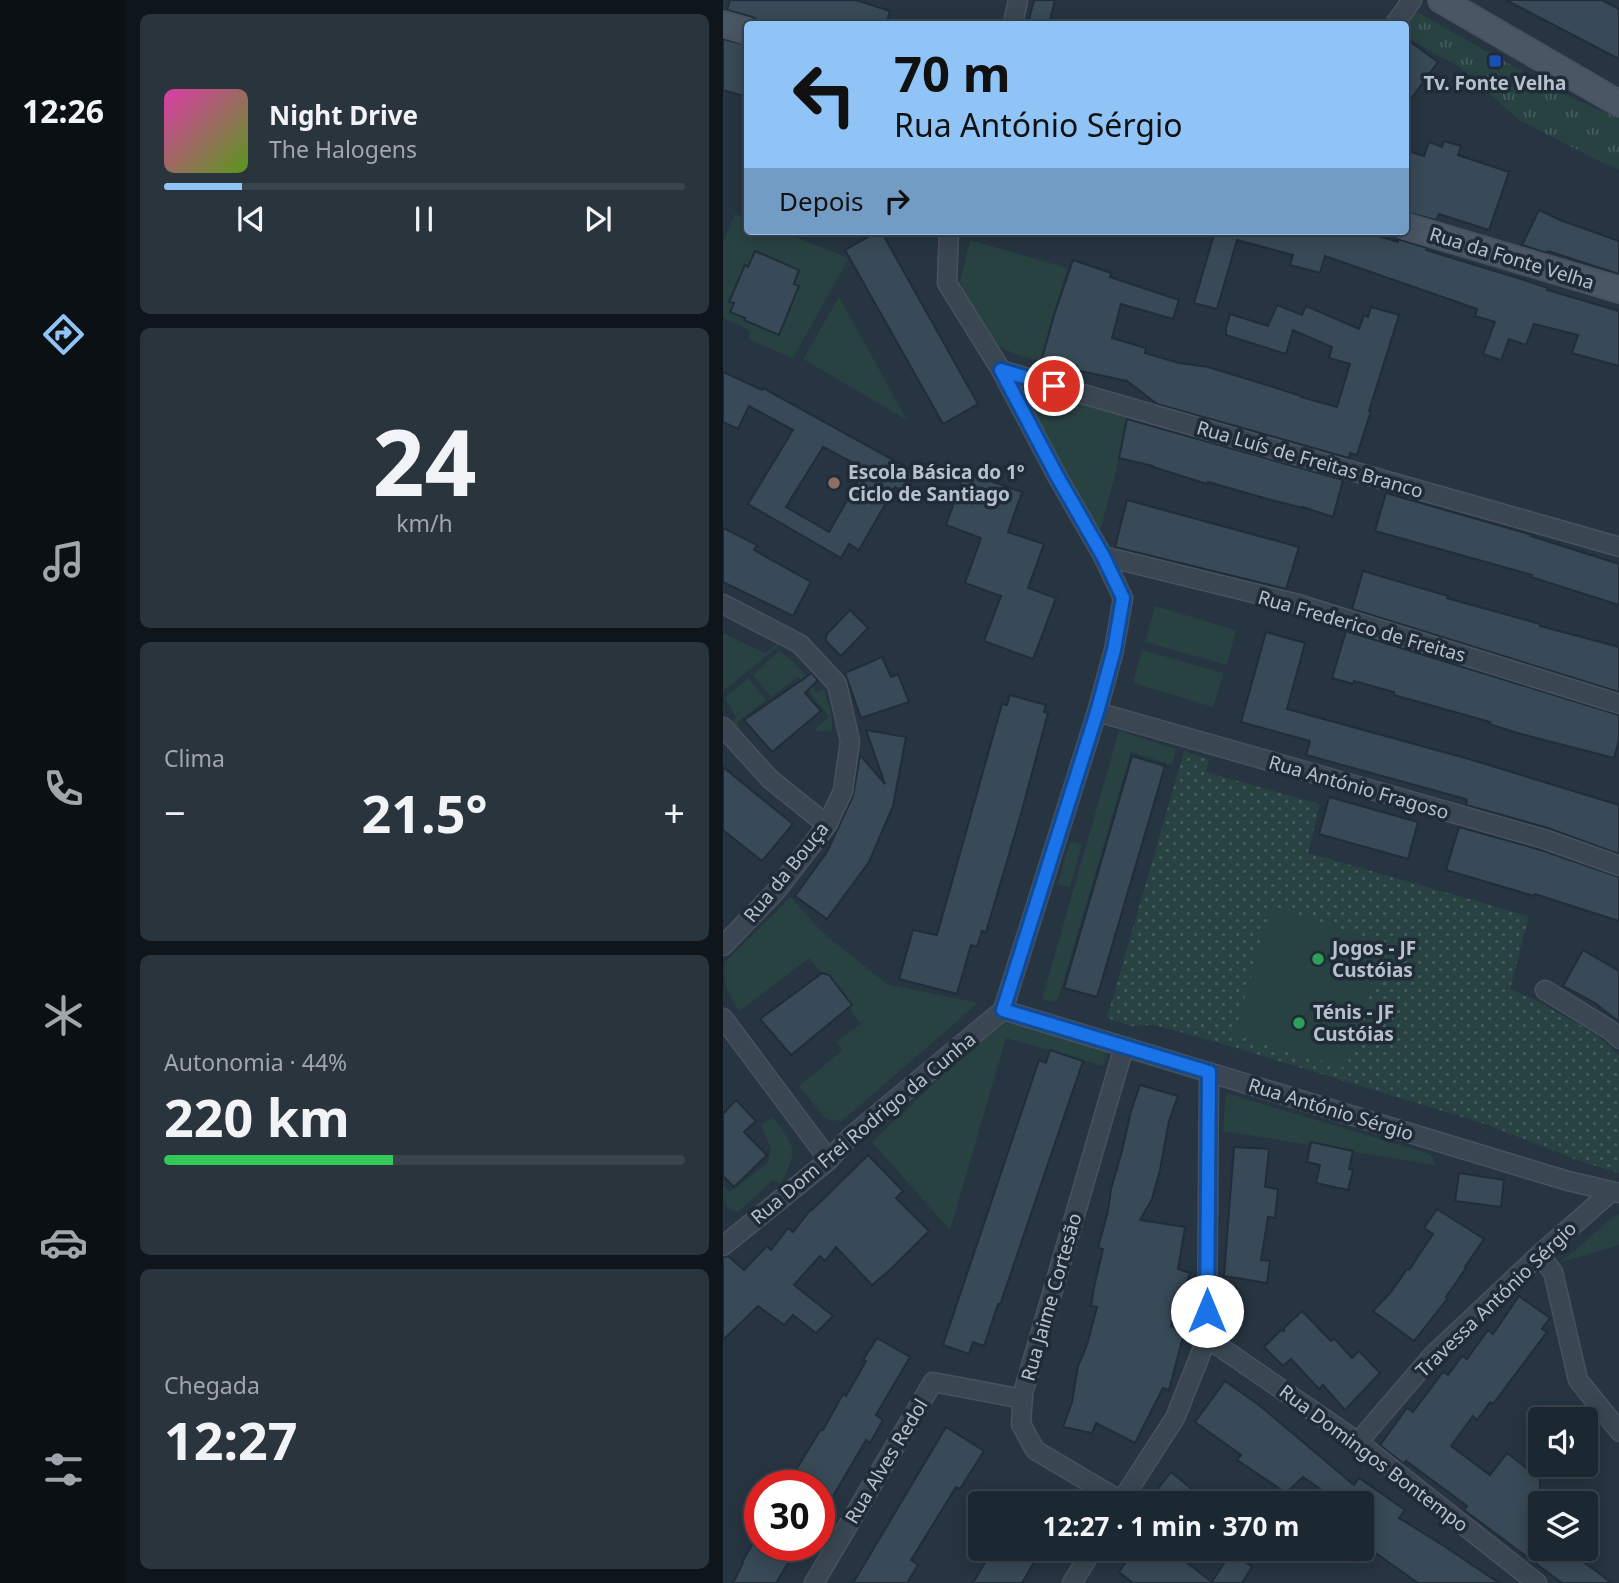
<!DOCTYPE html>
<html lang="pt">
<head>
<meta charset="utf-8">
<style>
	:root { --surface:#1c2831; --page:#29343d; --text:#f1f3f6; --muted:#a0a6ab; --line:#3a444d; --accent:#90c4f7 }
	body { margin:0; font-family:"Noto Sans",sans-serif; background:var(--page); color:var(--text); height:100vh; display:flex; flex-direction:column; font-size:26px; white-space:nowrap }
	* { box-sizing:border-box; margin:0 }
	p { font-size:23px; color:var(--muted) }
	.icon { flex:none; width:38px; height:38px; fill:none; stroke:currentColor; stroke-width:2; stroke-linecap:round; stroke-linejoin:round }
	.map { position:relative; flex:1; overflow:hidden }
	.panel { display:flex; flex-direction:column; gap:14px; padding:14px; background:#0f161b; width:597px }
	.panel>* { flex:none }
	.hud { position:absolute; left:21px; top:21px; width:665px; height:214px; border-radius:7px; box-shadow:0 4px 18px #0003,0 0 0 2px var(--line); background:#90c4f7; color:#111; overflow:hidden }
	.tools { position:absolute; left:805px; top:1407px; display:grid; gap:14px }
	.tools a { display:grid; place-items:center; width:70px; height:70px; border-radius:7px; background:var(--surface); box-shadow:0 4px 18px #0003,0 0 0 2px var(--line); font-size:35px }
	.speed { position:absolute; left:21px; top:1470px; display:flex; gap:14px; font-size:35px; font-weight:700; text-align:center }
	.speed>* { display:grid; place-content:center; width:91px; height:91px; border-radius:50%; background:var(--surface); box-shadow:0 4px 18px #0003,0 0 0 2px var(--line); line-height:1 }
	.speed .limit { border:10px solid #d22; background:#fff; color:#111 }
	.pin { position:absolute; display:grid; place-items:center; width:60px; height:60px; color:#fff; margin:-30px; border:4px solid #fff; border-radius:50%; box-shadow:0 2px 7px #0007 }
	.me { position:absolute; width:77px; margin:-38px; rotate:0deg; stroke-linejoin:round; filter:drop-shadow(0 0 5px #0008) }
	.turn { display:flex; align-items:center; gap:24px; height:147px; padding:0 35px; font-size:32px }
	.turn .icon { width:91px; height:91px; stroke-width:2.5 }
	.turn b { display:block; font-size:49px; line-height:60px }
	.then { display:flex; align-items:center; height:66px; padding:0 35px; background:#0003; gap:14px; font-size:26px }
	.big { font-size:52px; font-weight:700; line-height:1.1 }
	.panel .card { flex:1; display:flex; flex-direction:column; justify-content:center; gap:10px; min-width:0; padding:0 24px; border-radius:10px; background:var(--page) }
	.panel .dial { align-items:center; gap:0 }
	.dial b { font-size:91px; line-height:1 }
	.song { display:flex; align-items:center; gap:21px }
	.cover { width:84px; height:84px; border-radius:10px; background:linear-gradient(135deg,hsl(320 70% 55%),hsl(90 70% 35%)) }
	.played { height:7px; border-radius:4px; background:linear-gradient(90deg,var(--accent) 15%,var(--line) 15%) }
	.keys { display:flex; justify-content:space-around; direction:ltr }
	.heat { display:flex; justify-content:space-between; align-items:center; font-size:38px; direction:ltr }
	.charge { height:10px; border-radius:5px; background:linear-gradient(90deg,#34c759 44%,var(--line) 0) }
	.trip { position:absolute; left:245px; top:1491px; width:406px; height:70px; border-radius:7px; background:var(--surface); box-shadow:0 4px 18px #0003,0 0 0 2px var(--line); font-weight:700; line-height:70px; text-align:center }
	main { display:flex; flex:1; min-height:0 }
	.tabs { display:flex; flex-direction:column; width:126px; justify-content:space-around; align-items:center; background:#0b1014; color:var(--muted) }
	.tabs .icon { width:49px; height:49px }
	.tabs .on { color:var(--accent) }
	.tabs b { font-size:32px; color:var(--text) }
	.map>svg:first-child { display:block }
	.grass { fill:url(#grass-tufts) }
	.park { fill:url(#park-dots) }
	.garden { fill:#284242 }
	.building { fill:#384a57; stroke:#212d38; stroke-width:2; fill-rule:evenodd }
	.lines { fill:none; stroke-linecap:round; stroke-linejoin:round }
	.street-casing { stroke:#47525d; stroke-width:21 }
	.secondary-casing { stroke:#47525d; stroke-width:28 }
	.street { stroke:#3a4651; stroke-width:18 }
	.secondary { stroke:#495664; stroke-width:24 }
	.route-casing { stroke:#114b97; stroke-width:18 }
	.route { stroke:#1a73e8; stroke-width:12 }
	.transit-dot { fill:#1a4fb4; stroke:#1f2b36; stroke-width:2.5 }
	.education-dot { fill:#8d6e63; stroke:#1f2b36; stroke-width:2.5 }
	.leisure-dot { fill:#2e9e5b; stroke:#1f2b36; stroke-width:2.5 }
	.labels { text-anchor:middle; stroke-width:7; stroke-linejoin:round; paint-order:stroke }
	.poi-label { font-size:19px; font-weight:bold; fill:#b7c1cb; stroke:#1f2b36; text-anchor:start }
	.street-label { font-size:19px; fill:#b7c1cb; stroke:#1f2b36 }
</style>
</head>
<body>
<main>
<nav class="tabs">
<b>12:26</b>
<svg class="icon on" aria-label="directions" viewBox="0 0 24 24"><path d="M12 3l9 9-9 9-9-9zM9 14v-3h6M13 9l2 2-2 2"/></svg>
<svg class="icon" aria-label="music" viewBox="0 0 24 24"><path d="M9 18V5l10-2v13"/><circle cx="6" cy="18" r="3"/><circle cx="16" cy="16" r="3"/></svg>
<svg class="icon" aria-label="phone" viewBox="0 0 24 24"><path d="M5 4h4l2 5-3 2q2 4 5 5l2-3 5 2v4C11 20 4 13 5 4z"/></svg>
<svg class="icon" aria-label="climate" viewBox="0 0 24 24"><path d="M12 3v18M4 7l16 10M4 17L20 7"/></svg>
<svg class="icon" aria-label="car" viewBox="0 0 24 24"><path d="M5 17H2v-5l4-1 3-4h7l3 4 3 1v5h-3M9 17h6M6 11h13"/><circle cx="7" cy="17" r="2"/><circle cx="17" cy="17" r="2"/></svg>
<svg class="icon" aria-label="filters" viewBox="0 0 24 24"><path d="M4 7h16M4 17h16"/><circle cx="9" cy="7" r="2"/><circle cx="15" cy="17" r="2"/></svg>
</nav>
<section class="panel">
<div class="card">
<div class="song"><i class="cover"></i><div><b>Night Drive</b><p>The Halogens</p></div></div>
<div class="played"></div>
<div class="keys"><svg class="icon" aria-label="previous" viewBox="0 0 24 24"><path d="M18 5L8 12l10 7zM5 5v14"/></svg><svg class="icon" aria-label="pause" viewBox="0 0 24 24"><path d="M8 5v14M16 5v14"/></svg><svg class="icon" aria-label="next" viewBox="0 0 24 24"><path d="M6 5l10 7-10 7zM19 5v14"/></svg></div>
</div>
<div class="card dial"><b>24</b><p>km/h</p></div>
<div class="card"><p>Clima</p>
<div class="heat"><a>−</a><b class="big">21.5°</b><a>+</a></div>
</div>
<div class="card"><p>Autonomia · 44%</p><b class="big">220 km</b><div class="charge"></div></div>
<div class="card"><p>Chegada</p><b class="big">12:27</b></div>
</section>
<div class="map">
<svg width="897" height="1583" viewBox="0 0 897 1583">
	<defs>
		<pattern id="grass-tufts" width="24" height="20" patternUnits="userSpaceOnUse" patternTransform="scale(1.75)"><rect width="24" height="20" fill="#284242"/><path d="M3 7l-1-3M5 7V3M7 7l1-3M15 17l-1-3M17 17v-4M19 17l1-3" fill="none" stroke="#455c5c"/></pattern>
		<pattern id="park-dots" width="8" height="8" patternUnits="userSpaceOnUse" patternTransform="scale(1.75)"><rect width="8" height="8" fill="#284242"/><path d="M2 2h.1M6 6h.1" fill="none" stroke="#455c5c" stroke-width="1.8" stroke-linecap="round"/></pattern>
	</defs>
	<rect width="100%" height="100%" fill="#263541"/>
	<path class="grass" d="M694 12 834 91 896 119V169L880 163 796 120 738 68 683 37 682 24Z"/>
	<path class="park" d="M461 751 486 759 483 772 597 804 585 853 806 916 787 989 810 999 873 1034 896 1055V1173L857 1161 762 1124 500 1044 432 1025 409 1026 384 1018Z"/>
	<path class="garden" d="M12 214 24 219V231H57L126 258 70 358 25 339 28 331 0 318V243Z
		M247 240 344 268 318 361C303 357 288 354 275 345 262 336 245 298 237 282Z
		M116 297 184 420 80 359Z
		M309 387 405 416 391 480 376 533 308 418Z
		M432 606 513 630 504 665 422 642Z
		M0 633 42 653 54 644 57 645 0 691Z
		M419 650 501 673 490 707 410 683Z
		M56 651C72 662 85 675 93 693L101 689 109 718V730L97 732 91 730 106 717 75 677 48 697 30 675Z
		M25 678 43 700 14 722 16 726 15 727 8 723 13 717 2 698Z
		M396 731 453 749 449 765 408 752 336 996 332 1002 319 999Z
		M347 841 359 844 347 887 335 884Z
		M68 897 99 932 164 984 255 1003 119 1121 106 1120 101 1117 76 1086 119 1051 114 1042 138 1024 126 1008 129 1005 106 975 99 973 86 958 17 1011C4 994 0 985 2 962Z
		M548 907 661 943 622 1068 511 1035Z
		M281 1017 385 1047 380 1066 283 1038 227 1230 149 1142Z
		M503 1093 707 1154 713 1165 500 1131Z
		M50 1117C73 1149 75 1148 58 1184L50 1180 15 1212C0 1208 0 1200 0 1185L6 1192 45 1163 48 1149 38 1125Z
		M897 1215 896 1245 835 1263 854 1249 890 1216Z"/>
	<path class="building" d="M7 0H133L167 11 163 24H37L34 20 29 17 4 10Z
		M311 0H332L326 24H305Z
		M783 0H879L896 9V59Z
		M682 38 715 62 682 107Z
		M0 39 24 45V97L0 90Z
		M721 141 738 146 735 155 786 172 766 230 716 214 713 220 682 212V150L701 156 706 142 719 147Z
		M816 210 837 220 896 241V274L825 251 824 253 799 245Z
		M156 231H158L255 404 220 424 122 250Z
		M492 231H639L675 242V239L704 248 703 250 801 280 825 288 824 290 896 311V366L849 353 855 335 811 324 803 345 786 339 778 360 760 354 772 322 752 316 754 309 602 256 597 273 567 265 570 255 514 240 494 309 471 303Z
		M32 251 76 270 71 284 76 286 56 335 21 320 22 318 7 312 11 303 6 302 22 265 25 267Z
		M350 260 388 273 387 277 456 300 450 319 398 304 389 338 423 348 422 353 456 363 485 367 547 386 578 396V397L614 407 627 364 606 358 609 347 570 330 563 354 503 335V328L507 314 545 326 554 305 579 315 583 306 636 329 641 315 645 317 648 307 676 315 646 411H648L634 455 627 453 626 458 434 404 404 381 353 370 354 366 319 358 331 315Z
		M0 372 39 390 40 388 192 472 181 491 172 487 136 550 126 544 118 558 25 504 70 430 26 406 15 429 0 422ZM100 447 142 469 106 532 63 507Z
		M404 419 620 480 610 517 580 507V508L548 500 485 482 484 484 430 467V466L396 458Z
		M242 472 299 492 285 532 321 544 305 588 333 598 310 659 261 641 278 596 242 583 258 538 223 525Z
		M663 493 809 535 808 536 896 564V605L808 577 809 575 652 531Z
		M404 500 576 547 563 589 392 547Z
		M0 528 34 545 31 550 88 582 70 616 0 582Z
		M640 571 725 596 724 598 817 624V626L896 647V692L629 609Z
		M127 610 145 628 118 656 103 641V635Z
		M623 631 896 715V740L891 758 798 734 766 724 767 722 671 695V692L631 681 630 684 609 678Z
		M543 632 582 643 564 709 746 759 896 805V854L825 828 743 805 744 801 743 799 583 755 587 741 518 722Z
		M159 657 168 677 175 674 186 702 138 718 122 673Z
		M89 673 95 680 82 693 98 711 49 752 21 720Z
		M287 695 323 705 321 712 325 713 298 814 263 932 259 931 254 947 248 945 234 994 176 979 190 930 214 935 279 704 284 705Z
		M143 730 183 737 170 806 146 862 104 919 72 896 104 852 130 796 137 755 162 784Z
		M409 756 442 766 374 997 341 988Z
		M0 767 70 824 39 861 0 830Z
		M606 797 695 822 685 859 596 834Z
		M736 827 818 850 896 877V921L812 894 811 896 723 870Z
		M860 950 896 971V1022L872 1003 840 986Z
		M99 973 106 975 129 1005 68 1055 37 1019Z
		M327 1050 360 1061 277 1305 275 1304 261 1346 250 1342 246 1354 220 1345 316 1060 323 1063Z
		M417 1085 455 1096 446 1121 437 1170 429 1199 417 1220 462 1227 455 1269 467 1273 448 1326 462 1330 446 1390 440 1388 412 1443 373 1423 369 1433 340 1427 349 1402 355 1366 364 1345 374 1307 368 1306 371 1287 380 1249 375 1248 385 1211 388 1189 399 1151 408 1111Z
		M13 1100 33 1121 21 1132 44 1155 11 1187 0 1176V1114Z
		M588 1142 630 1151 626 1169 630 1170 625 1190 593 1183 597 1165 584 1162Z
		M511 1147 546 1149 542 1187 555 1189 552 1218 545 1217 538 1260 547 1261 544 1283 501 1276Z
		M145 1155 180 1191 173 1198 206 1231 169 1268 149 1285 113 1247 102 1261 97 1256 71 1285 110 1316 93 1333 70 1315 61 1325 35 1306 0 1340V1257L5 1256 21 1270 44 1246 48 1250 65 1228 70 1232 88 1209 89 1210Z
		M736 1173 781 1180 778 1207 732 1201Z
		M714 1209 761 1239 742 1267 743 1268 723 1297 725 1298 691 1341 650 1311 668 1292 684 1269 686 1270 710 1234 701 1228Z
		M796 1296 827 1318 819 1329 824 1332 770 1404 767 1402 754 1420 750 1416 728 1446 767 1475 784 1453 817 1478V1549H861L854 1557 889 1583H839L741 1510 744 1506 683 1461 681 1464 657 1445 684 1408 690 1412 720 1372 725 1375 739 1356 744 1359 765 1330 770 1334Z
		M579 1311 608 1341 611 1338 629 1358 636 1351 657 1373 622 1410 600 1385 596 1389 568 1359 560 1366 541 1347 558 1330 561 1331V1328Z
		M154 1338 187 1357 153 1415 160 1420 147 1443 143 1440 96 1520V1486H63L98 1429 100 1430 120 1394 123 1396 143 1361 140 1360Z
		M502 1381 536 1405 631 1485 636 1478 682 1510 676 1518 721 1546 776 1583H695L651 1552 649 1555 639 1547V1503H617L580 1477 563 1493 514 1460 518 1455 472 1422Z
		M223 1427 261 1451 237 1489 233 1487 188 1560 195 1565 184 1583H130Z
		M448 1472 486 1503H427L436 1493 433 1491Z
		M29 1545H76L53 1583H10L20 1563 19 1562Z
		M270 1549H319L299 1583H250Z
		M412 1549H446L489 1582 510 1549H534L524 1563 529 1567 519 1583H410L396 1572Z"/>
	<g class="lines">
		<g class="street-casing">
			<path id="street" d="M290 24 295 0
				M672 24 689 0
				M226 231 224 283 278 370 334 476 380 556 400 598 391 650 374 712 280 1010
				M278 370C484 431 690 488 897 547
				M380 556 575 604 897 704
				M0 604 77 644 114 684 127 741 120 791 104 825 53 891 0 946
				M374 712 821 839 897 866
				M0 727 47 779 104 825
				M822 990 887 1030 897 1039
				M280 1010 845 1181 897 1193
				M0 1018 106 1160
				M0 1246 106 1160 126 1138 280 1010
				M816 1255 830 1272 855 1380 897 1432
				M484 1338 635 1442 814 1583
				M635 1442 709 1356 816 1255 889 1191
				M398 1501 312 1450 298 1424 300 1393 401 1047
				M397 1503 452 1418 484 1338 486 1072
				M91 1583 210 1382 300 1399
				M349 1583 370 1549"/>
		</g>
		<g class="secondary-casing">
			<path id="secondary" d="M718 0 897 104
				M0 24 24 31
				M682 226 897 290"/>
		</g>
		<use href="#street" class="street"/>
		<use href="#secondary" class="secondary"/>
	</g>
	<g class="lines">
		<g class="route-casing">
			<path id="route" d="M331 386 278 370 334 476 380 556 400 598 391 650 374 712 280 1010 486 1072 484 1311"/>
		</g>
		<use href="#route" class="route"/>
	</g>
	<rect class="transit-dot" x="765" y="54" width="14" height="14" rx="3.5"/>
	<circle class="education-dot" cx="111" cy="483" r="7"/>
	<g class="leisure-dot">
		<circle cx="595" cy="959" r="7"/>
		<circle cx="576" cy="1023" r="7"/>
	</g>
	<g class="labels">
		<g class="poi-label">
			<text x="772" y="90" text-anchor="middle">Tv. Fonte Velha</text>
			<text x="125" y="479">Escola Básica do 1º<tspan x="125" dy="22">Ciclo de Santiago</tspan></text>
			<text x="609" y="955">Jogos - JF<tspan x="609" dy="22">Custóias</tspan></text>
			<text x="590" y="1019">Ténis - JF<tspan x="590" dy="22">Custóias</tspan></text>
		</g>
		<g class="street-label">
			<text transform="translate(789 258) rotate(17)" y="7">Rua da Fonte Velha</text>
			<text transform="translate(587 459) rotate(16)" y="7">Rua Luís de Freitas Branco</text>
			<text transform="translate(639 626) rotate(16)" y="7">Rua Frederico de Freitas</text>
			<text transform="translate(636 787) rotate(16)" y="7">Rua António Fragoso</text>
			<text transform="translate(63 872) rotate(-51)" y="7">Rua da Bouça</text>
			<text transform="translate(608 1109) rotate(17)" y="7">Rua António Sérgio</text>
			<text transform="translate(140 1128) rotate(-40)" y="7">Rua Dom Frei Rodrigo da Cunha</text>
			<text transform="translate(328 1297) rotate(-74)" y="7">Rua Jaime Cortesão</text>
			<text transform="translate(773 1299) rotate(-44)" y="7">Travessa António Sérgio</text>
			<text transform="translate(651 1458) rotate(37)" y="7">Rua Domingos Bontempo</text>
			<text transform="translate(163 1461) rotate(-59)" y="7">Rua Alves Redol</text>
		</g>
	</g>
</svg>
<div class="tools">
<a><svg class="icon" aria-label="sound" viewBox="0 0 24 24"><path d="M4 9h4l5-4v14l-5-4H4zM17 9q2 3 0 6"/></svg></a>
<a><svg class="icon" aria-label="layers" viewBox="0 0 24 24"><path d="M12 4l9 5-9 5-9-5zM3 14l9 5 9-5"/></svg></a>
</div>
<div class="speed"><div class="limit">30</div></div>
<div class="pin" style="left:331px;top:386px;background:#d93025"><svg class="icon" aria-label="arrive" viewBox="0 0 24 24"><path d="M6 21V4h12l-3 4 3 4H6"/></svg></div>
<svg class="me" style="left:484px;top:1311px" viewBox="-20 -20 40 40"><circle r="19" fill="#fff"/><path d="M0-13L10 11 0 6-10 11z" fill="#1a73e8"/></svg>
<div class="trip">12:27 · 1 min · 370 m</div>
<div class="hud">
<div class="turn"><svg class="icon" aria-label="left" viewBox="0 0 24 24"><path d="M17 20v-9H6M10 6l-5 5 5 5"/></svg><div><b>70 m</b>Rua António Sérgio</div></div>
<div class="then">Depois<svg class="icon" aria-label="right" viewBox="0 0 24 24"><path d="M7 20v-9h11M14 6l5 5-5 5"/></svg></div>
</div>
</div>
</main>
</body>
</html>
